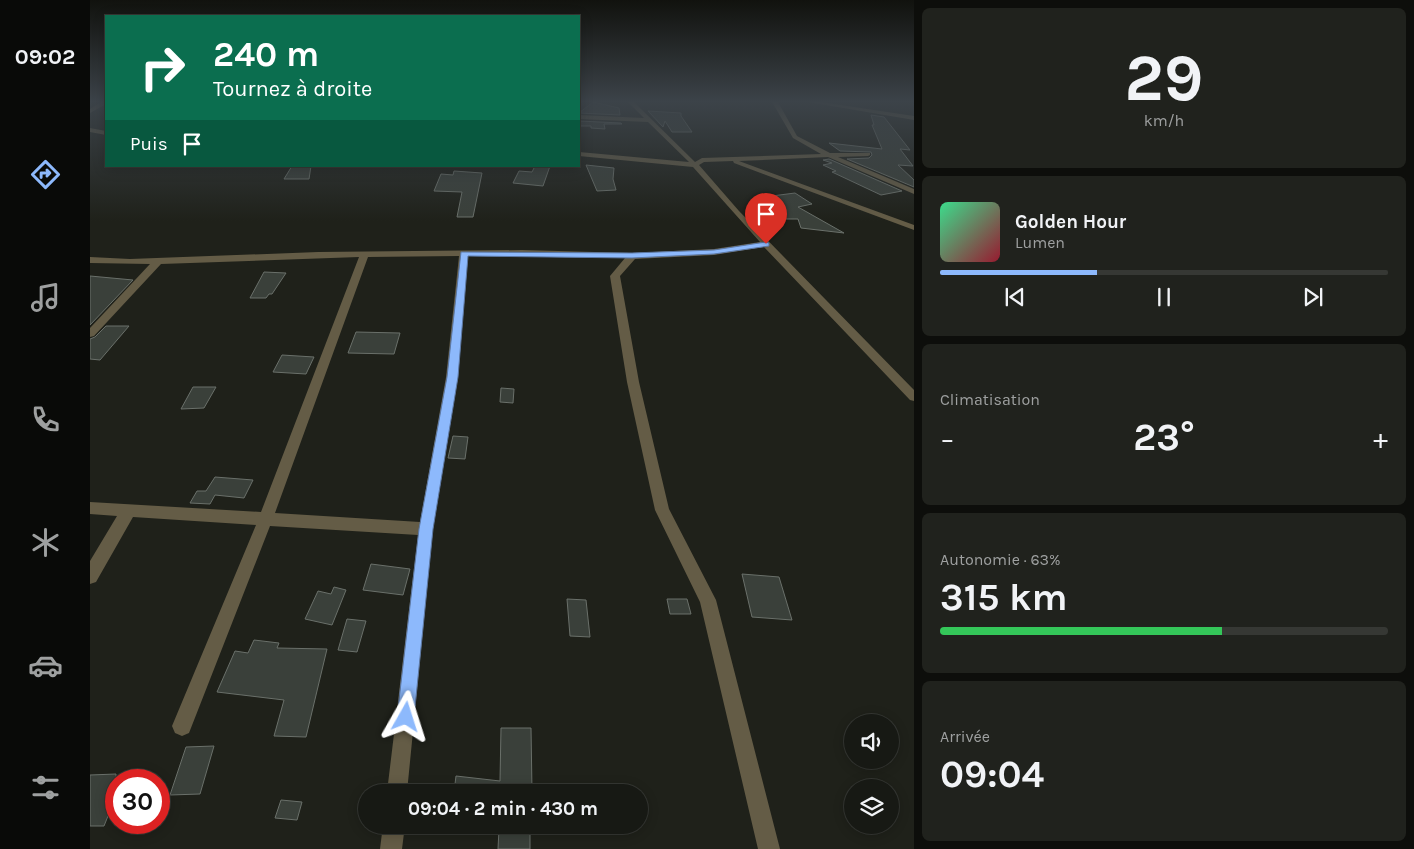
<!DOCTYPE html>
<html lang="fr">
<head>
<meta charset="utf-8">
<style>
	:root { --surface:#171914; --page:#20221d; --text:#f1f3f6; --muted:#9ea0a0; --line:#363834; --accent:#8db9fc }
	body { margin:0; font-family:Karla,sans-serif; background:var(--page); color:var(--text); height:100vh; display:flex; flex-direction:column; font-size:19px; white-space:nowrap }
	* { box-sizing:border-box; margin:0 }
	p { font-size:16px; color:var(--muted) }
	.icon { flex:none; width:28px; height:28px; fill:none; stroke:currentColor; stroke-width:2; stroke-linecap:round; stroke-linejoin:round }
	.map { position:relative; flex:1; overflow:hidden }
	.drawer { display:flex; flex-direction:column; gap:8px; padding:8px; background:#0d0e0b; width:500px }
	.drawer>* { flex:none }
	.top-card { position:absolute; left:15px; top:15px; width:475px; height:152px; border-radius:0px; box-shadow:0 2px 12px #0003,0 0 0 1px var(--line); background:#0b6e4f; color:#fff; overflow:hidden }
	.fabs { position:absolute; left:754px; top:714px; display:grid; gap:10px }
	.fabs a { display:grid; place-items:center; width:55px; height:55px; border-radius:50%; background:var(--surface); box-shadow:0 2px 12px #0003,0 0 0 1px var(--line); font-size:25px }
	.speed { position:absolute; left:15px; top:769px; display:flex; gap:10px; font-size:25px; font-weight:700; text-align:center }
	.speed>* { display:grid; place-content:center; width:65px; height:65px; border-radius:50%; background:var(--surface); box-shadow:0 2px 12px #0003,0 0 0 1px var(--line); line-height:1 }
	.speed .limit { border:8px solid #d22; background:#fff; color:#111 }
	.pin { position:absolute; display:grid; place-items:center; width:42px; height:42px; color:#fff; margin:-51px -21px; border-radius:50% 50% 50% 0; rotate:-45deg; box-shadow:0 0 5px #0007 }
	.pin .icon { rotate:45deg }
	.me { position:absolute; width:55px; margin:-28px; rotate:6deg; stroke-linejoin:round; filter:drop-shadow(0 0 4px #0008) }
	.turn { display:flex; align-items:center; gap:18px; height:105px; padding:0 25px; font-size:22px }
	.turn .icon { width:65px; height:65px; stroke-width:2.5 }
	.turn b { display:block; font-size:35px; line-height:42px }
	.then { display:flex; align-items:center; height:48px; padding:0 25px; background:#0003; gap:10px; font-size:19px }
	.big { font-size:38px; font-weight:700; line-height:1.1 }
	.drawer .card { flex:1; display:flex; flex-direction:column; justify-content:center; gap:8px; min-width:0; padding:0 18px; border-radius:8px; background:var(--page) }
	.drawer .dial { align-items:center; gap:0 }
	.dial b { font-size:65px; line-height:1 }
	.song { display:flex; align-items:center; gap:15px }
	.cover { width:60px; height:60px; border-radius:8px; background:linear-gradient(135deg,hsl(150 70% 55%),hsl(350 70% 35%)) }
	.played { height:5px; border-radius:2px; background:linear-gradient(90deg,var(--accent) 35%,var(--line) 35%) }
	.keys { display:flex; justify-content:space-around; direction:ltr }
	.heat { display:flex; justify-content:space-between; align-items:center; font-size:28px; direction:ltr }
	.charge { height:8px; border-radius:4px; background:linear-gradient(90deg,#34c759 63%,var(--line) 0) }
	.trip { position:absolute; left:268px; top:784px; width:290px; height:50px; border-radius:25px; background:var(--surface); box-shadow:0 2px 12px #0003,0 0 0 1px var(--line); font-weight:700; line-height:50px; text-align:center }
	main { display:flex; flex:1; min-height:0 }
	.menu { display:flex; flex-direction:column; width:90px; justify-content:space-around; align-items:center; background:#090a08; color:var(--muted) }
	.menu .icon { width:35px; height:35px }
	.menu .active { color:var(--accent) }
	.menu b { font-size:22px; color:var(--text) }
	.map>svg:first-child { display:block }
	.building { fill:#3a403a; stroke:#6a706a }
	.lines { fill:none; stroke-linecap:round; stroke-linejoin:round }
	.minor { fill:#645c46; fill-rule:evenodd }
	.tertiary { fill:#645c46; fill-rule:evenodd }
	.route { fill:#8db9fc; stroke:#5c78a4 }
</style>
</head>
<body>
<main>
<nav class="menu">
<b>09:02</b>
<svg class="icon active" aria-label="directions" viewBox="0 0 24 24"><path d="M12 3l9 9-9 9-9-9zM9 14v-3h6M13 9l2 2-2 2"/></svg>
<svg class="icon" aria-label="music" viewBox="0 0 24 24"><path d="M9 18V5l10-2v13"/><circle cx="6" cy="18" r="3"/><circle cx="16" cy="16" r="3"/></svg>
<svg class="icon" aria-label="phone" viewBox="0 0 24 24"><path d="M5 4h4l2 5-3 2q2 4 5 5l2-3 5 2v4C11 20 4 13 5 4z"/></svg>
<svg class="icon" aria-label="climate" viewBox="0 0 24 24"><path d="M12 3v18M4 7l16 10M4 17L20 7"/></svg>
<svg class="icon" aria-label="car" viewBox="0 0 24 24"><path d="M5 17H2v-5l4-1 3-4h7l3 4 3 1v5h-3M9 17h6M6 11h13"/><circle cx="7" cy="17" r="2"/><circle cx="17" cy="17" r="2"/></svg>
<svg class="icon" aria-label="filters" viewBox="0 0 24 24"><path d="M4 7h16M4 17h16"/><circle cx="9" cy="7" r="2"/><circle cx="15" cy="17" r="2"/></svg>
</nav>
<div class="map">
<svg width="824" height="849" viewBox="0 0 824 849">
	<rect width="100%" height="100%" fill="#1f211a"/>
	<path class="building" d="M503 102 529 108 530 115 489 113Z
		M558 111 591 113V116L602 132H582L575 121 573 127Z
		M781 115 794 117 820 150 810 149 823 166 808 165 824 180V187L757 159 779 158 782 155 781 152 750 151 739 143 792 149 782 125H784Z
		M489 121 531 123 532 124H514L515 129 501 128V126H489Z
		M739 159 812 191 791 195 742 172 746 171 733 165 742 163 733 160Z
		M496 165 524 168 523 179 526 190 507 191Z
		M202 166H221L219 179H194Z
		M445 166H460L453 186 423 183 429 171 442 172Z
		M364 171 392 173 383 217H367L372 192 344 191 351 174 363 175Z
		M705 193 722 204 708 207 754 233 711 228 708 219H689L674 197Z
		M174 272 196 273 182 294H179L176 298H160Z
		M0 276 43 280 0 325Z
		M16 326H39L10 360 0 359V339L5 337Z
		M266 332 310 333 304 354 258 353Z
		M192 355 224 357 216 374 183 372Z
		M103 387H126L114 408 91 409Z
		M411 388 424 389 423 403 410 402Z
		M363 436 378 437 375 459 358 458Z
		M125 477 163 480 154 498 125 495 120 504 100 503 107 491H116Z
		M281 564 320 569 313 595 273 590Z
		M652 574 689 577 702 620 662 617Z
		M244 587 256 590 242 625 215 619 228 591 241 594Z
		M477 599 496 600 500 637 480 636Z
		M577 599H597L601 614H580Z
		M257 619 276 621 267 652 248 650Z
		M164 640 189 643 187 648 237 649 216 737 184 736 194 700 127 692 145 651 158 653Z
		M411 728H441L442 792H364L366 776 410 781Z
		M124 746 110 794 80 795 96 747Z
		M26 774V796L14 826H0V775Z
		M191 800 212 802 207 820 185 818Z
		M409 829 440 831V849H408Z"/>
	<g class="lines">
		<path class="minor" d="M11 102H16V104L0 113V109Z
			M538 102H544L605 162 612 158 731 154 703 138 682 102H688L707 136 740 153H780V155L778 156 748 157 824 189V194L738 157 649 161 824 225V230L644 163 643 161 614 162 609 165 649 211 824 390V401L820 400 674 247 624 255 545 259 530 276 549 382 579 509 626 600 690 849H668L610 602 565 510 537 382 520 276 535 258 378 256 368 377 343 529 317 792H297L328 535 180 526 99 733 92 736 85 733 82 726 166 525 43 517 6 582 0 584V561L27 516 0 514V502L171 512 269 257 71 264 4 336 0 337V328L60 264 0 263V257L40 259 228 252 432 250 542 253 624 249 670 242 603 167 489 156V152L599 162 558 122 489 119V115L554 118ZM369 256 356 377 330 522 185 513 278 257Z
			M0 128 16 131V135L0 132Z
			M293 825H315L312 849H290Z"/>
		<path class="tertiary" d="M718 102H731L824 116V120Z"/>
	</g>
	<linearGradient id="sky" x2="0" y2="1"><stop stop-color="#11120e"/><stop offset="0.46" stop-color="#3c4349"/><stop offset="1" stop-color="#3c4349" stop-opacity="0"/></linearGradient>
	<rect width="824" height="221" fill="url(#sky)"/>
	<path class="route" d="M676 242 679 243V246L624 254 542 258 378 256 368 377 343 529 324 717 322 723 316 726 309 723 307 717 329 529 357 377 371 252 542 253 624 250Z"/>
</svg>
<div class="fabs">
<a><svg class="icon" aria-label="sound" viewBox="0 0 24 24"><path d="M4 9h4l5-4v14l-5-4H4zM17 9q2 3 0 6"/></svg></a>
<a><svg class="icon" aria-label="layers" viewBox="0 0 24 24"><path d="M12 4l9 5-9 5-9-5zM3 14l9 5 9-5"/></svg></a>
</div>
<div class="speed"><div class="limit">30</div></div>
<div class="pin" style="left:676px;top:244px;background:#d93025"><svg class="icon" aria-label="arrive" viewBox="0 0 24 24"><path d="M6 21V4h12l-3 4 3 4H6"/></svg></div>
<svg class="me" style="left:316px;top:717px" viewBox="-20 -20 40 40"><path d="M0-17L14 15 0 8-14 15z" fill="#8db9fc" stroke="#fff" stroke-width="4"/></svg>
<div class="trip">09:04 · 2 min · 430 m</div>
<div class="top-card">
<div class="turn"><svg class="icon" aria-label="right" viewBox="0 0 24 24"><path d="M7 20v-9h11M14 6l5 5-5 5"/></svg><div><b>240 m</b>Tournez à droite</div></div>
<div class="then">Puis<svg class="icon" aria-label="arrive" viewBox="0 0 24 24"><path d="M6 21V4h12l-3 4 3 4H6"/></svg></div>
</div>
</div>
<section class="drawer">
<div class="card dial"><b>29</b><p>km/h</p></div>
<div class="card">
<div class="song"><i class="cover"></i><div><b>Golden Hour</b><p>Lumen</p></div></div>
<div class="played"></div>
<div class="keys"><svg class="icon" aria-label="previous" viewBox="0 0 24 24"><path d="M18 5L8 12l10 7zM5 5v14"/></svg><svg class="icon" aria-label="pause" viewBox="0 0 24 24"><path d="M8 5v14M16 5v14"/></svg><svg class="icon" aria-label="next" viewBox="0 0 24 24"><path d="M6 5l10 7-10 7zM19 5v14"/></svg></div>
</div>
<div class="card"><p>Climatisation</p>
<div class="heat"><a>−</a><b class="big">23°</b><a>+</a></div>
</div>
<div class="card"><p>Autonomie · 63%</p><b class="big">315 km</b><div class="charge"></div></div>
<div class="card"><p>Arrivée</p><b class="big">09:04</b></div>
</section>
</main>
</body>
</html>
